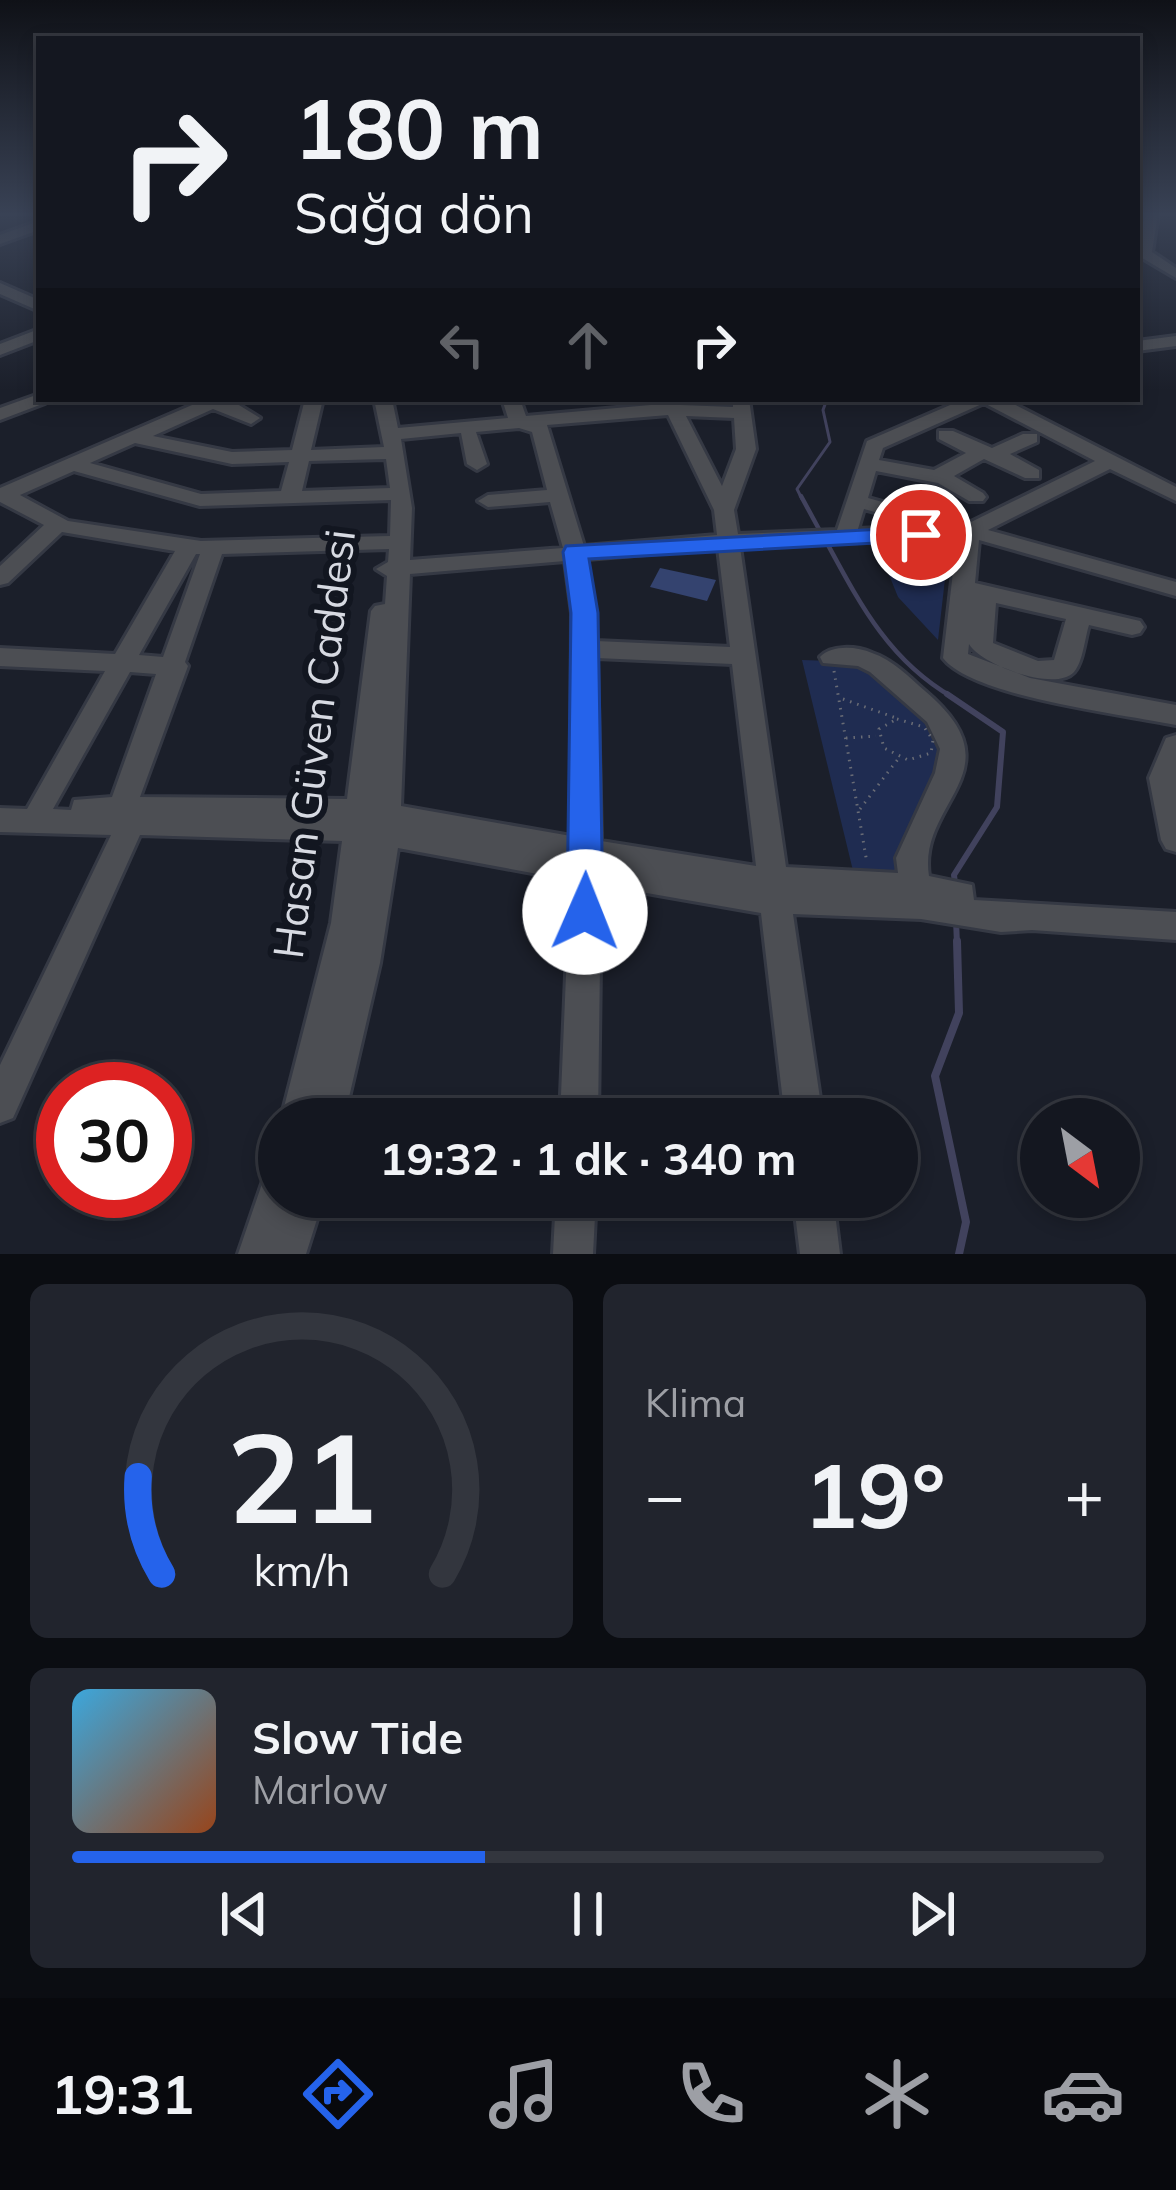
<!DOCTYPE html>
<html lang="tr">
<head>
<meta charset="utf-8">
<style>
	:root { --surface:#141720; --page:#21242d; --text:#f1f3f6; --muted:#9d9fa5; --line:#33363e; --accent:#2563eb }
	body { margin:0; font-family:Mulish,sans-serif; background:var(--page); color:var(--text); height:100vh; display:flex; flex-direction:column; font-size:45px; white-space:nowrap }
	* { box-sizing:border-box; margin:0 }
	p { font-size:39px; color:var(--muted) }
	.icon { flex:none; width:66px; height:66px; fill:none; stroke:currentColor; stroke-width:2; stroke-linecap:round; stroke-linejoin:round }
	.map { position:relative; height:1254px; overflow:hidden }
	.side { display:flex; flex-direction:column; gap:30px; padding:30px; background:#0b0d12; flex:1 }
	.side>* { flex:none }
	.top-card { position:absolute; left:36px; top:36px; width:1104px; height:366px; border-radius:0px; box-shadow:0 6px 18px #0003,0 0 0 3px var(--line); background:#141720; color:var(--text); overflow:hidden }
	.needle { width:78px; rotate:148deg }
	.buttons { position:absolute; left:1020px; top:1098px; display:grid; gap:24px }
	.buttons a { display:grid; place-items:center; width:120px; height:120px; border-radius:50%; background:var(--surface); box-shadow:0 6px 18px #0003,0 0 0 3px var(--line); font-size:60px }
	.speed { position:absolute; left:36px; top:1062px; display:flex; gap:24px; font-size:60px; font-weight:700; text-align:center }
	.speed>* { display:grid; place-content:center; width:156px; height:156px; border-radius:50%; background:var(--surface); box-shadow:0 6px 18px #0003,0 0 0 3px var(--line); line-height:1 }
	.speed .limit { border:18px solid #d22; background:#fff; color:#111 }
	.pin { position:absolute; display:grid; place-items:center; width:102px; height:102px; color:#fff; margin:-51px; border:6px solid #fff; border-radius:50%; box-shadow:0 3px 12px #0007 }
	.me { position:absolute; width:132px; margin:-66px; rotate:1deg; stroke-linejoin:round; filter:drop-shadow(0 0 9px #0008) }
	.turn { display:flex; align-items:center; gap:42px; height:252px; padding:0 60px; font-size:54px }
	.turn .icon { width:156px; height:156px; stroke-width:2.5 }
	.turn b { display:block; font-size:84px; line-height:102px }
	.lanes { display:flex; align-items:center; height:114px; padding:0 60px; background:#0003; justify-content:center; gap:60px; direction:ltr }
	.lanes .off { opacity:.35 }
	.big { font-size:90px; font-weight:700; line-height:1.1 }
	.side .card { flex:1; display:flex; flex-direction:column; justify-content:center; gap:18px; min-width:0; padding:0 42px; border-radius:18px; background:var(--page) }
	.side .dial { align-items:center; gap:0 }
	.dial svg { height:312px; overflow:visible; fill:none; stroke:var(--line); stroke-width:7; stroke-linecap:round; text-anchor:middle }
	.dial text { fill:var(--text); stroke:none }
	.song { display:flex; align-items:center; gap:36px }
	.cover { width:144px; height:144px; border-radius:18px; background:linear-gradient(135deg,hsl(200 70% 55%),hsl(20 70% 35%)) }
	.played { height:12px; border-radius:6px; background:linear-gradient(90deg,var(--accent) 40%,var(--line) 40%) }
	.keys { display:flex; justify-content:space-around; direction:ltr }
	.heat { display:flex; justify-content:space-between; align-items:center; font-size:66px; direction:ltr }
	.side .tiles { flex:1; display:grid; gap:30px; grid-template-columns:1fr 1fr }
	.card:last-child { grid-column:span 2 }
	.trip { position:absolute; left:258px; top:1098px; width:660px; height:120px; border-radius:60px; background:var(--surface); box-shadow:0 6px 18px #0003,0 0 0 3px var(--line); font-weight:700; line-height:120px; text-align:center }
	.tabs { display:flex; height:192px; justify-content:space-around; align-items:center; background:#08090d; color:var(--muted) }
	.tabs .icon { width:84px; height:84px }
	.tabs .active { color:var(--accent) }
	.tabs b { font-size:54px; color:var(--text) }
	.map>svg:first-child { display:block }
	.green { fill:#1f2c51 }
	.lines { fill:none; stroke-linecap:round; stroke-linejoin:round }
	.stream-far3 { stroke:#41425d; stroke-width:3 }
	.stream-far2 { stroke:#41425d; stroke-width:4.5 }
	.stream-far1 { stroke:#41425d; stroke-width:6 }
	.stream { stroke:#41425d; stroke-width:8 }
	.building { fill:#34436f }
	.minor-casing { stroke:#353944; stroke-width:6 }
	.path { stroke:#696c76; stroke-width:3; stroke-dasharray:1.5 6; stroke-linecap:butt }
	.minor { fill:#4c4e53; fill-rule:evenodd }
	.route { fill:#2563eb; stroke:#184099; stroke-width:3 }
	.labels { text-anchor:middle; stroke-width:12; stroke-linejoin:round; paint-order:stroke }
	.street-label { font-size:42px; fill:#d7dae2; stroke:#121620 }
</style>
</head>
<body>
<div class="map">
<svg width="1176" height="1254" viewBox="0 0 1176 1254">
	<rect width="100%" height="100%" fill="#1b1f2a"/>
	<path class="green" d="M949 544 938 640 898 597 877 545Z
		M802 660 861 662 932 726 948 755 902 841 898 879H855Z"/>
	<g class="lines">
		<path class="stream-far3" d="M802 499 797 489 830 442 823 410 827 399"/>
		<path class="stream-far2" d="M801 496 820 531
			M828 545C861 606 890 661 952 697"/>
		<path class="stream-far1" d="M947 694 1003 732 997 807 954 875 955 884
			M956 920 957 944"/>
		<path class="stream" d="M957 941 959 1013 935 1076 966 1222 959 1254"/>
	</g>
	<path class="building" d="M660 568 716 580 707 601 650 587Z"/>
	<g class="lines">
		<g class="minor-casing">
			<path id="minor" d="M1145 214H1158L1152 252 1176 268V278L1137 255Z
				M39 221V230L0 244V235Z
				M0 283 39 300V311L0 294Z
				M39 329V340L0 355V344Z
				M1176 336V346L1137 351V341Z
				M39 394V399H48L45 403 0 420V408Z
				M197 399H229L260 418 251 424 213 409 153 436 232 452 292 450 305 399H323L311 450 384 447 374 399H392L398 428 508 418 502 399H520L526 416 662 404 660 399H678L681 405 733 407V399H749L756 449 734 510 738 534 837 530 867 441 964 399H1004L1176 487V501L1110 469 988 530 1176 582V596L979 540 975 583 1140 621 1144 627 1140 633 1132 635 1089 625C1085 637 1083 662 1074 672 1055 693 980 664 969 644L968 654 1030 678 1176 705V725C1124 714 973 697 943 658L957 538 740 547 786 867 898 873 896 858 935 773 940 749 927 722 870 672 858 666 823 663 820 657C831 645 856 646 872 653 893 660 909 677 925 691 1020 771 917 801 929 876L972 885 974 900 1176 912V940L1032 930 1001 932 921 919 793 914 823 1119H785L761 913 601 885 598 1119H560L570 880 398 848 380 963 344 1119H281L331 923 342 841 140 835 13 1118 0 1123V1065L111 835 0 832V808L27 809 105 671 0 666V648L115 654 175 551 62 532 8 583 0 585V566L44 525 0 502V488L199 402ZM984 403 1095 461 965 525 868 498 876 471 938 483 969 501H983L986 497 983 493 954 476 984 459 1025 478H1039V470L1010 454 1037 442V434H1023L992 448 953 431H939V439L966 453 934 470 879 460 883 448ZM668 415 714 510 717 535 584 546 547 425ZM686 416 734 418 736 449 722 486ZM519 428 532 432 547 490 488 495 478 501 488 507 550 502 563 548 410 560 412 508 401 439 461 433 467 464 477 470 487 464 476 432ZM135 443 232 464 289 462 281 491 201 494 90 463ZM386 459 390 488 302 491 309 461ZM74 471 200 506 391 500 390 536 201 541 68 521 20 495ZM864 509 926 526 858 529ZM718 548 730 647 596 641 587 559ZM389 549 388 562 376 569 387 576 385 604 375 606 371 611 347 799 140 797 188 666 185 662 222 554ZM196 554H200L163 657 139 655ZM565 561 572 613 571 836 401 806 410 574ZM996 603 1066 619 1054 660 1038 661 993 643ZM597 658 732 664 756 866 601 841ZM130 672 156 674 112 797 74 800 71 810 53 809Z
				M1176 735V852L1166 849 1161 840 1149 778 1166 738Z
				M279 1170V1197H324L306 1254H238L265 1175Z
				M556 1197H596L593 1254H553Z
				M793 1197H833L840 1254H800Z"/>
		</g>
		<path class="path" d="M834 671 867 863
			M843 699 896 718
			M897 719 924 727 933 740 931 753 908 760 884 748 879 729Z
			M846 738 876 736
			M860 809 898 759"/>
		<use href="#minor" class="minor"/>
	</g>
	<linearGradient id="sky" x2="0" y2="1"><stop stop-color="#0f1117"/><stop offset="0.55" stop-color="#394255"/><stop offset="1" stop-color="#394255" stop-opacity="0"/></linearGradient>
	<rect width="1176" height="390" fill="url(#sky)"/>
	<path class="route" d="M921 527 933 535 930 540 589 559 598 613 603 912 597 923 585 928 572 923 567 912 571 613 563 552 566 546Z"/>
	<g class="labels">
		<g class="street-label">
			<text transform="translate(314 744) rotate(-83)" y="15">Hasan Güven Caddesi</text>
		</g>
	</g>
</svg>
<div class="buttons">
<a><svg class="needle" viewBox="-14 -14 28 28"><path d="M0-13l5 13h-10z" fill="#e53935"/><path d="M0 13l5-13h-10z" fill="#9d9fa5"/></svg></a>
</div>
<div class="speed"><div class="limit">30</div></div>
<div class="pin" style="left:921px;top:535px;background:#d93025"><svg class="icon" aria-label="arrive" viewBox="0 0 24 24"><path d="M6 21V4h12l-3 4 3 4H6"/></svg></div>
<svg class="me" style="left:585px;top:912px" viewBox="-20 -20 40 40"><circle r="19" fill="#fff"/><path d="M0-13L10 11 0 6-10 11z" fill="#2563eb"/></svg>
<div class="trip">19:32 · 1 dk · 340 m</div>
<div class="top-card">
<div class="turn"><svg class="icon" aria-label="right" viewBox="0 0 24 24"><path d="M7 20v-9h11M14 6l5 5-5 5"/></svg><div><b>180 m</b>Sağa dön</div></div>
<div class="lanes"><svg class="icon off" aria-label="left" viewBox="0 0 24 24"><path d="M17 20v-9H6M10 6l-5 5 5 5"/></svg><svg class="icon off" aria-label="ahead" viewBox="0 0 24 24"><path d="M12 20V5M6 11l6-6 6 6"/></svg><svg class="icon" aria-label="right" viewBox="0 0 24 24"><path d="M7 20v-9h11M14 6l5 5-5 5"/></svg></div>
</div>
</div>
<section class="side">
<div class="tiles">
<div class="card dial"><svg viewBox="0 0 100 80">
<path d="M14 69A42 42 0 1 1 86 69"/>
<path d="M14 69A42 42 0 0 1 8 44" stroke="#2563eb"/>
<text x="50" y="56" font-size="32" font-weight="700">21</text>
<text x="50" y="72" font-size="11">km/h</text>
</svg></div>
<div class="card"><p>Klima</p>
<div class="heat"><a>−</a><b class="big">19°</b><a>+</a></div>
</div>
<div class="card">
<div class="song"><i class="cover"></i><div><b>Slow Tide</b><p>Marlow</p></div></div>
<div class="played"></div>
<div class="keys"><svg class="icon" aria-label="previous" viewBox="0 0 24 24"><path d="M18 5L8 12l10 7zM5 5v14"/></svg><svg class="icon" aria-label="pause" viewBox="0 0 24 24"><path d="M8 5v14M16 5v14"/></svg><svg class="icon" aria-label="next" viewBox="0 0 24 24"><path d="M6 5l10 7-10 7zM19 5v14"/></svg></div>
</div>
</div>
</section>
<nav class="tabs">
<b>19:31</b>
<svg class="icon active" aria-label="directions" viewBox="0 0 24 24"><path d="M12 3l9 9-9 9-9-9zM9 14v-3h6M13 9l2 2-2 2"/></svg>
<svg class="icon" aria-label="music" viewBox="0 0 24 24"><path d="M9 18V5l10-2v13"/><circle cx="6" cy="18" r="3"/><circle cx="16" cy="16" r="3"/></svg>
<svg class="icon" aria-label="phone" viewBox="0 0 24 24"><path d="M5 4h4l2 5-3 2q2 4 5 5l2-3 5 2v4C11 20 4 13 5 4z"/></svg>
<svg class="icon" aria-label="climate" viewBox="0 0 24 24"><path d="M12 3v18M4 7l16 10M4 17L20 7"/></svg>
<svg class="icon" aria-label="car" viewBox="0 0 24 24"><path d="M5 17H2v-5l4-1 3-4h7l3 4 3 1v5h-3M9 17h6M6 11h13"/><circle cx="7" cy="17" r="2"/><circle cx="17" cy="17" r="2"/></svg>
</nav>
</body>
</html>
